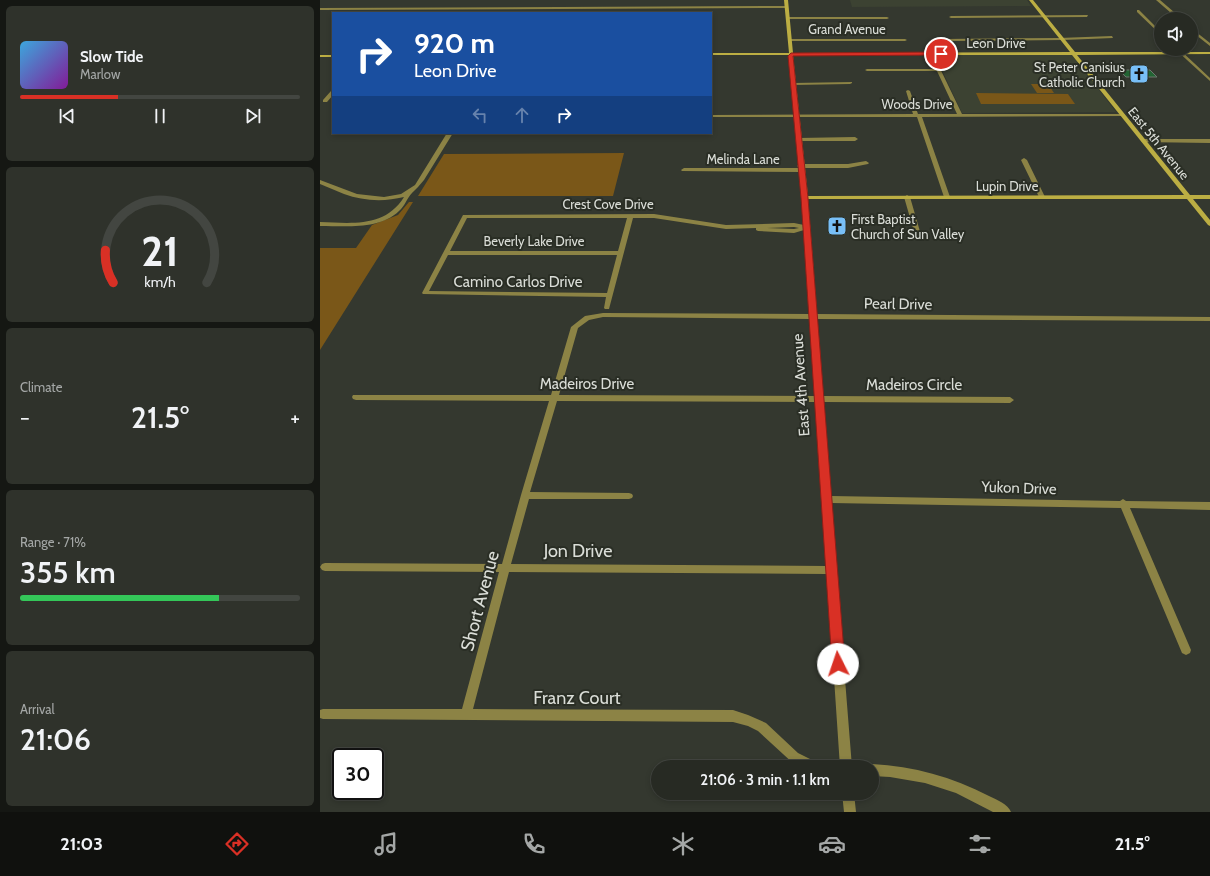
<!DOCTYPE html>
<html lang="en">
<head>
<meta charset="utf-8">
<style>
	:root { --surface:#272a23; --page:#2f322b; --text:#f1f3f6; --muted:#a4a7a6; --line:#434641; --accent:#d93025 }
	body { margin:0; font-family:Cabin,sans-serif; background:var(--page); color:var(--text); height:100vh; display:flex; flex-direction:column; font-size:15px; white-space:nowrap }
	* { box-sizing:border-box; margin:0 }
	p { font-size:13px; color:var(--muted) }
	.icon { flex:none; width:22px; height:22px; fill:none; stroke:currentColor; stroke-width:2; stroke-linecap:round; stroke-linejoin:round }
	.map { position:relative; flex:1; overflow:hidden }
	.panel { display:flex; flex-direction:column; gap:6px; padding:6px; background:#151713; width:320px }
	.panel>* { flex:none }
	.guide { position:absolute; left:12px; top:12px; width:380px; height:122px; border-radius:0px; box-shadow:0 2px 6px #0003,0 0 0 1px var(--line); background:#1a4fa0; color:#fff; overflow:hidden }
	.fabs { position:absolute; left:834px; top:12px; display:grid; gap:8px }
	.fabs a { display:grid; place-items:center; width:44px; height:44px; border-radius:50%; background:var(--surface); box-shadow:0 2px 6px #0003,0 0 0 1px var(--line); font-size:20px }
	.speed { position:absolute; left:12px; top:748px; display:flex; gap:8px; font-size:20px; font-weight:700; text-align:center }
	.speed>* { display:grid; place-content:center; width:52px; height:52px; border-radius:50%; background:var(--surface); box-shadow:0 2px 6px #0003,0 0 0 1px var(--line); line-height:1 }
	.speed .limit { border:2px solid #111; border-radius:6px; background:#fff; color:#111 }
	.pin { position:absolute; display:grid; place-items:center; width:34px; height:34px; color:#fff; margin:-17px; border:2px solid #fff; border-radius:50%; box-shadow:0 1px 4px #0007 }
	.me { position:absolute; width:44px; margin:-22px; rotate:356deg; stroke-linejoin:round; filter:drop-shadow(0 0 3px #0008) }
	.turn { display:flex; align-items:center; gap:14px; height:84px; padding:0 16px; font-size:18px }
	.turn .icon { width:52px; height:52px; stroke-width:2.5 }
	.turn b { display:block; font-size:28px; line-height:34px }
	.lanes { display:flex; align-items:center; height:38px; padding:0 16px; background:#0003; justify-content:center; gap:20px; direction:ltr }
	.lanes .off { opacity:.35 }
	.big { font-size:30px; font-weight:600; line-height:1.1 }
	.panel .widget { flex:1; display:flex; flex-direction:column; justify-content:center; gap:6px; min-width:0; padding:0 14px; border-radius:6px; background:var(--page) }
	.panel .dial { align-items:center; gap:0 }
	.dial svg { height:104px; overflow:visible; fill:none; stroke:var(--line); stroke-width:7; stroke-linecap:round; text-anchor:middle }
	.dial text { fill:var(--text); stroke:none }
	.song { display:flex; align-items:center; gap:12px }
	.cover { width:48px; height:48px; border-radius:6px; background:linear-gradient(135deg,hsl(200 70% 55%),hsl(290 70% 35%)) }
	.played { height:4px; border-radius:2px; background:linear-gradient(90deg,var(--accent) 35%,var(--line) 35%) }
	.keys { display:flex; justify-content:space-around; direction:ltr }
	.heat { display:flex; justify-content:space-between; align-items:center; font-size:22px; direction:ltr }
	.charge { height:6px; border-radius:3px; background:linear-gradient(90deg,#34c759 71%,var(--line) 0) }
	.trip { position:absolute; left:331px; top:760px; width:228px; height:40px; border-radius:20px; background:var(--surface); box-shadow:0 2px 6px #0003,0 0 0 1px var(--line); font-weight:600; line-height:40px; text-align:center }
	.menu { display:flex; height:64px; justify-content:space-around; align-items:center; background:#10110e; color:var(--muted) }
	.menu .icon { width:28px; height:28px }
	.menu .on { color:var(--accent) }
	.menu b { font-size:18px; color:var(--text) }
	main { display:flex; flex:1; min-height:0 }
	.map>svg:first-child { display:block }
	.built { fill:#3c4232 }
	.green { fill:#7a5718 }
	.building { fill:#226433; stroke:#6d776f }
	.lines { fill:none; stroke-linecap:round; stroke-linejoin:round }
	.street { fill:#8c8345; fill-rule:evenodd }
	.secondary { fill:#bcae43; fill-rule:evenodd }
	.route { fill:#d93025; stroke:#8d1f18 }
	.labels { text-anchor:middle; stroke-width:4; stroke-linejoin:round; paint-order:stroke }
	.far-street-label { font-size:13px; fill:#daddd7; stroke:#2a2e25 }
	.far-poi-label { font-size:13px; fill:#daddd7; stroke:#2a2e25; text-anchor:end }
	.street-label { font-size:15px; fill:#daddd7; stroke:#2a2e25 }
	.near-street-label { font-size:18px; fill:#daddd7; stroke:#2a2e25 }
</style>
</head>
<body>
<main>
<section class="panel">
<div class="widget">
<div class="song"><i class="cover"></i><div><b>Slow Tide</b><p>Marlow</p></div></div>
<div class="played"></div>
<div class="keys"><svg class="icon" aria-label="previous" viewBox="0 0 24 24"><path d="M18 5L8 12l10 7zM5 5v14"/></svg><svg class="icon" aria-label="pause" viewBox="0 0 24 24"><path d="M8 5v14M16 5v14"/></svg><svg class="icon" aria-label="next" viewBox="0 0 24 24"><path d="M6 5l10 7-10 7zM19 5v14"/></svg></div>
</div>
<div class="widget dial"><svg viewBox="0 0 100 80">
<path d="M14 69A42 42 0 1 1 86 69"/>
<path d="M14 69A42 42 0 0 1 8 44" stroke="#d93025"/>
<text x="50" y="56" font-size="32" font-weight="700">21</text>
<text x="50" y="72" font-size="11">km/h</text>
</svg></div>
<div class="widget"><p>Climate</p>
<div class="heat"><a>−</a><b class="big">21.5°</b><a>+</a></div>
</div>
<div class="widget"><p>Range · 71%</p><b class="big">355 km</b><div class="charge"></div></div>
<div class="widget"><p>Arrival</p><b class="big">21:06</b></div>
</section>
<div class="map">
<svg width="890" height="812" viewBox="0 0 890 812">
	<rect width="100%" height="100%" fill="#34382f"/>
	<path class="built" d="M530 0H707L711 6 532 7Z
		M615 55H752L796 112 642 113Z"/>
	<path class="green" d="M711 84H728L734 93H717Z
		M656 93 748 94 755 104H661Z
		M304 153 293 196H98L124 154Z
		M89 202H93L0 350V248H36L52 225 78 215Z"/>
	<path class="building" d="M799 70H830L837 77H806Z"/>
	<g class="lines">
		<path class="street" d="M836 0H840L862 19H858Z
			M467 6 466 8 0 10V8Z
			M817 10H819L841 32V35L817 12Z
			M768 15 767 17 631 18 629 17 631 16Z
			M467 17H567L569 18 567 19H466Z
			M871 28 890 43V46L871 31Z
			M792 36 793 38 743 40 623 41 621 40 623 39 739 38Z
			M469 39H585L587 40 585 41H468Z
			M855 49H859L890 78V81Z
			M611 53 613 54 642 114H803L805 115 803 116 602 117 630 197 627 199 624 197 597 117H391V115L593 114 586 91 588 90 590 91 598 114H637L617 71H547L545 70 547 69H616L609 54Z
			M532 82V83L530 84 473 85 471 84 473 83Z
			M11 91H13V95L7 102H3V100Z
			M127 133H133L104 180C100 185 96 189 92 193 87 198 85 206 79 211 59 230 26 226 0 226V222C31 223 65 228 84 197 64 202 43 201 24 194 16 191 8 187 0 184V180L37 194 64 197 81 194 95 185Z
			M478 138 535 137 538 139 535 141H476V139Z
			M824 139H890V143L822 142 821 141Z
			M704 158 707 160 725 197 724 198 719 197 701 160Z
			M546 161 549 163 548 164 528 168H480L477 166 480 164H528Z
			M364 168H481L484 170 481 172 362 171 361 170Z
			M587 195 590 197 601 235 600 236 598 237 595 235 584 197Z
			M485 196 488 198 497 314 890 317V321L497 319 503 396 690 397 694 400 690 403 504 402 511 496 800 501 803 499 806 501 890 502V510L810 508 871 650 870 653 866 655 862 653 801 508 511 503 532 767H520L507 574 189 572 153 709 413 710 428 715 446 723 478 753 498 763 500 767H479L475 765 438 731 428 726 413 722 3 719 0 718V710L3 709H142L179 572 5 571 2 570 0 567 2 564 5 563 182 564 201 495 229 401 36 400 33 399 32 397 33 395H231L251 327 265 316 283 313 490 314 484 230 474 233 438 231 436 230V228L406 229 334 218H313L289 309H285L284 308 286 297 103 294 102 293 143 215 334 214 406 225 474 223 484 225 482 198ZM147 218H307L298 251H130ZM474 227 479 228 474 229 447 228ZM128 255H297L287 293 109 291ZM283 317 490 319 495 396 239 395 258 328 269 320ZM237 401 496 402 507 566 191 564 209 499H309L312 498 313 496 312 494 309 493 210 492Z
			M552 764C594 766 632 777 669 796 677 800 688 804 691 812H673L636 793 605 783 570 777 552 776V767H547Z
			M522 793H534L536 812H524Z"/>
		<path class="secondary" d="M464 0H468L473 53 750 52 709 0H713L755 52H890V54L757 55 870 195H890V199H873L890 220V226L888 225 867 199H483L469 55H391V53H469ZM473 55H752L864 195 488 196Z
			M0 55H13V57H0Z"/>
	</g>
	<path class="route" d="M621 52 623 55 473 56 488 198 525 664 523 668 518 669 514 668 512 664 481 198 468 56 471 53Z"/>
	<defs>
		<g id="church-square" transform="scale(1)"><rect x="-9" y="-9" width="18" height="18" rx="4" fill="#78bff7" stroke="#2a2e25"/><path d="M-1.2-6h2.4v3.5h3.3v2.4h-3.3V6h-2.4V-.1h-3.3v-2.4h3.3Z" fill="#111"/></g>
	</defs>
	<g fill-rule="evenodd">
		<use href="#church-square" x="819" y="74"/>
		<use href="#church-square" x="517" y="226"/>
	</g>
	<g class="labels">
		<g class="far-street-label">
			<text x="527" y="34">Grand Avenue</text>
			<text x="676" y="48">Leon Drive</text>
			<text x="597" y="109">Woods Drive</text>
			<text transform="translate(839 143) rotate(51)" y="5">East 5th Avenue</text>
			<text x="423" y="164">Melinda Lane</text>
			<text x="687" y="191">Lupin Drive</text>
			<text x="288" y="209">Crest Cove Drive</text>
			<text x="214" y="246">Beverly Lake Drive</text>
		</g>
		<g class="far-poi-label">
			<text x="805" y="72">St Peter Canisius<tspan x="805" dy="15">Catholic Church</tspan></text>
			<text x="531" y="224" text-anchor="start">First Baptist<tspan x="531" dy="15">Church of Sun Valley</tspan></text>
		</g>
		<g class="street-label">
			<text x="198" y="287">Camino Carlos Drive</text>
			<text transform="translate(578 304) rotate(1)" y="5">Pearl Drive</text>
			<text x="267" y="389">Madeiros Drive</text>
			<text transform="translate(481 385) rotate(-94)" y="5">East 4th Avenue</text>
			<text x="594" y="390">Madeiros Circle</text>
			<text transform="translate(699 488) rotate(2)" y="5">Yukon Drive</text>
		</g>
		<g class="near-street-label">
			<text x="258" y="557">Jon Drive</text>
			<text transform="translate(160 601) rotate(-75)" y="6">Short Avenue</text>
			<text x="257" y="704">Franz Court</text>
		</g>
	</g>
</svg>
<div class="fabs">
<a><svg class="icon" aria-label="sound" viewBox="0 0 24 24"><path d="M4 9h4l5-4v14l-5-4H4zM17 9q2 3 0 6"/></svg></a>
</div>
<div class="speed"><div class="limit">30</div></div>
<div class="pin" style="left:621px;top:54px;background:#d93025"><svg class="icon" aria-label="arrive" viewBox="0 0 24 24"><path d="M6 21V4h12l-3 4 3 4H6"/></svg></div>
<svg class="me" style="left:518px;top:664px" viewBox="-20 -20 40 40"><circle r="19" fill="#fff"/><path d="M0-13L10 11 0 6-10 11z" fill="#d93025"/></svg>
<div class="trip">21:06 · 3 min · 1.1 km</div>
<div class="guide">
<div class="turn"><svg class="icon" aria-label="right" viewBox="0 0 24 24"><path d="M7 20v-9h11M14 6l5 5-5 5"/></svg><div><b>920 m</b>Leon Drive</div></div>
<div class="lanes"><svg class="icon off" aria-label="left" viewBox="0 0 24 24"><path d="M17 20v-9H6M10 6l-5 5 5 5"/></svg><svg class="icon off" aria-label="ahead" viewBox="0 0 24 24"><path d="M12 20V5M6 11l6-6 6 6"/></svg><svg class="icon" aria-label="right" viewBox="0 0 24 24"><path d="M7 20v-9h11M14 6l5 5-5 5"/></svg></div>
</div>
</div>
</main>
<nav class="menu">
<b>21:03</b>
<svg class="icon on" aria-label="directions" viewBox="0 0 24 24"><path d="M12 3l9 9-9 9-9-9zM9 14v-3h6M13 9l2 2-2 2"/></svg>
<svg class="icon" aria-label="music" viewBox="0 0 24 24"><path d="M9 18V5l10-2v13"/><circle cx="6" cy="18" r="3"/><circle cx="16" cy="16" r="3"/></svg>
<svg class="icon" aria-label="phone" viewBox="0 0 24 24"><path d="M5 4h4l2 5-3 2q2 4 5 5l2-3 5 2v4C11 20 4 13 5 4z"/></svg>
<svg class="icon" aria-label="climate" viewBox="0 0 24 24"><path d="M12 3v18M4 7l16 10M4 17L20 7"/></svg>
<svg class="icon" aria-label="car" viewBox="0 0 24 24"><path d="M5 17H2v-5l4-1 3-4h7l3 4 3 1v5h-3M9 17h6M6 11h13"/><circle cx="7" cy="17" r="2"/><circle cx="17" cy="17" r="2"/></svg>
<svg class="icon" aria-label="filters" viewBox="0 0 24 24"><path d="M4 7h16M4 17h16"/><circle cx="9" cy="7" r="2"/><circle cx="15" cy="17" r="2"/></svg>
<b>21.5°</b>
</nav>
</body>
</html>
